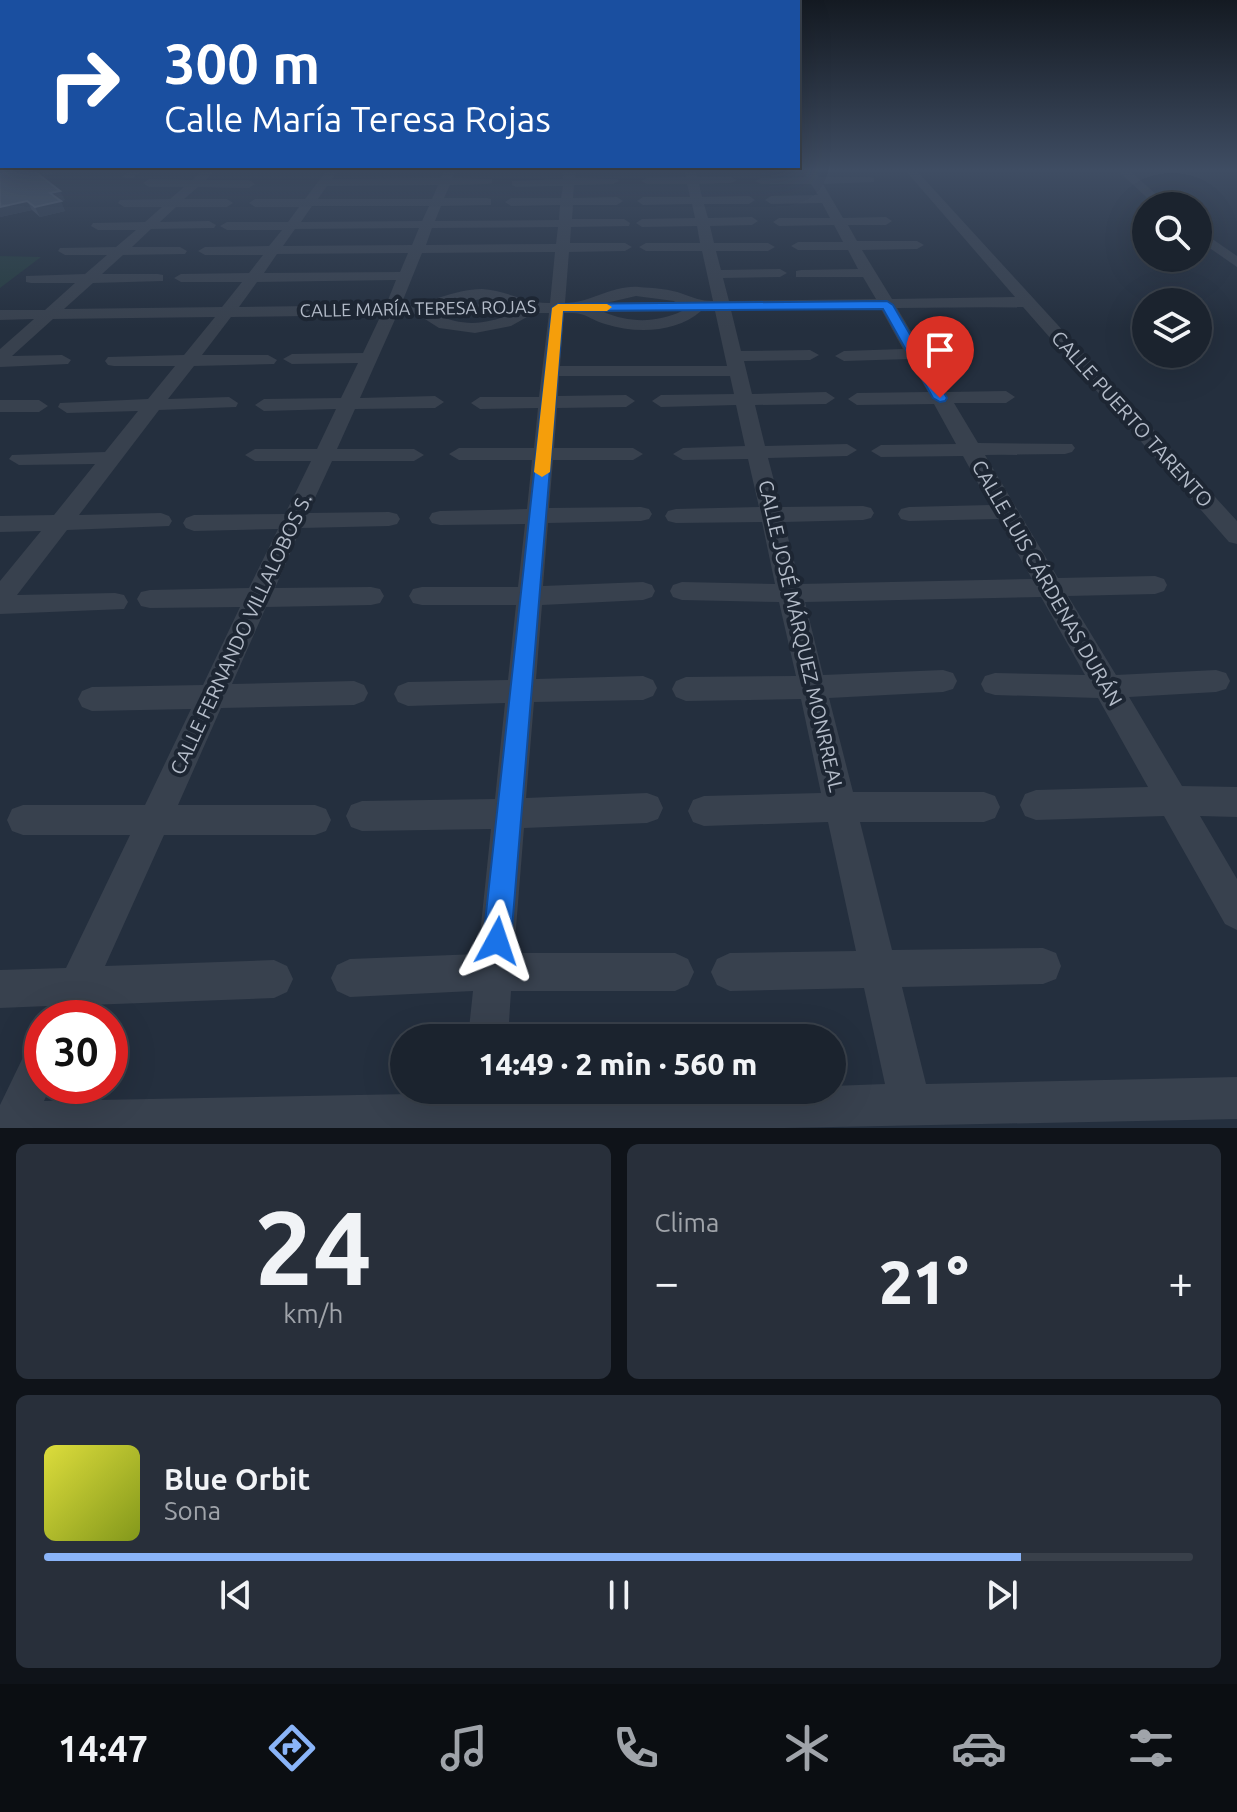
<!DOCTYPE html>
<html lang="es">
<head>
<meta charset="utf-8">
<style>
	:root { --surface:#1b232e; --page:#282f3a; --text:#f1f3f6; --muted:#a0a4aa; --line:#39404a; --accent:#8ab4f8 }
	body { margin:0; font-family:Ubuntu,sans-serif; background:var(--page); color:var(--text); height:100vh; display:flex; flex-direction:column; font-size:30px; white-space:nowrap }
	* { box-sizing:border-box; margin:0 }
	p { font-size:26px; color:var(--muted) }
	.icon { flex:none; width:44px; height:44px; fill:none; stroke:currentColor; stroke-width:2; stroke-linecap:round; stroke-linejoin:round }
	.map { position:relative; height:1128px; overflow:hidden }
	.drawer { display:flex; flex-direction:column; gap:16px; padding:16px; background:#0f1319; flex:1 }
	.drawer>* { flex:none }
	.top-card { position:absolute; left:0px; top:0px; width:800px; height:168px; box-shadow:0 8px 32px #0002,0 0 0 2px var(--line); background:#1a4fa0; color:#fff; overflow:hidden }
	.fabs { position:absolute; left:1132px; top:192px; display:grid; gap:16px }
	.fabs a { display:grid; place-items:center; width:80px; height:80px; border-radius:50%; background:var(--surface); box-shadow:0 8px 32px #0002,0 0 0 2px var(--line); font-size:40px }
	.speed { position:absolute; left:24px; top:1000px; display:flex; gap:16px; font-size:40px; font-weight:700; text-align:center }
	.speed>* { display:grid; place-content:center; width:104px; height:104px; border-radius:50%; background:var(--surface); box-shadow:0 8px 32px #0002,0 0 0 2px var(--line); line-height:1 }
	.speed .limit { border:12px solid #d22; background:#fff; color:#111 }
	.pin { position:absolute; display:grid; place-items:center; width:68px; height:68px; color:#fff; margin:-82px -34px; border-radius:50% 50% 50% 0; rotate:-45deg; box-shadow:0 0 8px #0007 }
	.pin .icon { rotate:45deg }
	.me { position:absolute; width:88px; margin:-44px; rotate:5deg; stroke-linejoin:round; filter:drop-shadow(0 0 6px #0008) }
	.turn { display:flex; align-items:center; gap:28px; height:168px; padding:0 32px; font-size:36px }
	.turn .icon { width:104px; height:104px; stroke-width:2.5 }
	.turn b { display:block; font-size:56px; line-height:68px }
	.big { font-size:60px; font-weight:800; line-height:1.1 }
	.drawer .tile { flex:1; display:flex; flex-direction:column; justify-content:center; gap:12px; min-width:0; padding:0 28px; border-radius:12px; background:var(--page) }
	.drawer .dial { align-items:center; gap:0 }
	.dial b { font-size:104px; line-height:1 }
	.song { display:flex; align-items:center; gap:24px }
	.cover { width:96px; height:96px; border-radius:12px; background:linear-gradient(135deg,hsl(60 70% 55%),hsl(70 70% 35%)) }
	.played { height:8px; border-radius:4px; background:linear-gradient(90deg,var(--accent) 85%,var(--line) 85%) }
	.keys { display:flex; justify-content:space-around; direction:ltr }
	.heat { display:flex; justify-content:space-between; align-items:center; font-size:44px; direction:ltr }
	.drawer .tiles { flex:1; display:grid; gap:16px; grid-template-columns:1fr 1fr }
	.tile:last-child { grid-column:span 2 }
	.trip { position:absolute; left:390px; top:1024px; width:456px; height:80px; border-radius:40px; background:var(--surface); box-shadow:0 8px 32px #0002,0 0 0 2px var(--line); font-weight:800; line-height:80px; text-align:center }
	.menu { display:flex; height:128px; justify-content:space-around; align-items:center; background:#0b0e12; color:var(--muted) }
	.menu .icon { width:56px; height:56px }
	.menu .on { color:var(--accent) }
	.menu b { font-size:36px; color:var(--text) }
	.map>svg:first-child { display:block }
	.green { fill:#263c3f }
	.lines { fill:none; stroke-linecap:round; stroke-linejoin:round }
	.minor { fill:#38414e; fill-rule:evenodd }
	.wall { fill:#3f4b5c }
	.shaded-wall { fill:#2f3b4b }
	.building { fill:#4b5868; stroke:#5c6777; stroke-width:2 }
	.route { fill:#1a73e8; stroke:#114b97; stroke-width:2 }
	.slow { fill:#f59e0b }
	.labels { text-anchor:middle; stroke-width:8; stroke-linejoin:round; paint-order:stroke }
	.far-street-label { font-size:18px; fill:#b4bcc9; stroke:#1d2633 }
	.street-label { font-size:20px; fill:#b4bcc9; stroke:#1d2633 }
</style>
</head>
<body>
<div class="map">
<svg width="1237" height="1128" viewBox="0 0 1237 1128">
	<rect width="100%" height="100%" fill="#242f3e"/>
	<path class="green" d="M0 256 41 257 0 288Z"/>
	<g class="lines">
		<path class="minor" d="M129 170H142L133 178H125L123 176Z
			M203 170H215L206 180H249L255 184 249 188 198 187 184 199H227L233 203 227 207H176L160 222 209 221 216 225 214 228 151 229 132 247H180L187 251 185 254 123 255 102 274H158L163 275V281L93 283 64 309 222 307 242 282H181L174 278 181 274 249 273 263 255H205L198 251 205 247 269 246 282 230H227L220 226 227 222H288L299 207H255L249 203 255 199H305L327 170H338L332 179 441 178 444 170H456L452 178 492 179V183L488 184 450 185 444 198H487L491 199V205L441 206 435 221 559 220 560 205 511 206 505 202 511 198H561L563 186 516 187 512 185V181L563 179 564 170H576L575 178 617 179 619 181 613 184 574 185 573 198 617 197 623 201 617 205H573L572 219H624L630 223 629 226 571 227 570 243H625L632 247 625 251 569 252 565 303C591 303 612 285 639 287 652 288 671 289 683 294 695 298 700 301 713 301L702 251H646L639 247 646 243H700L697 226 642 227 636 223 642 219 695 218 692 204 643 205 637 201 643 197H690L687 184H647L641 181 647 178 686 177 684 170H696L697 177H731L737 180 731 183 699 184 702 197 749 196 755 200 749 204H704L708 218 752 217 758 221 752 225 710 226 714 243H768L775 247 768 251H716L721 270 780 269 787 273 780 277 723 278 729 301 876 299 863 277H796V271L801 270 858 269 848 250H798L791 246 798 242H843L834 225 779 226 773 222 779 218H830L822 203 771 204 765 200 771 196 818 195 811 184H761L755 181 761 178 807 177 804 170H815L819 177H870L874 178V182L823 184 843 218 886 217 892 221 886 225H848L857 241H917L924 245 917 249 862 250 892 299 1015 297 905 170H916L1237 521V544L1229 542 1023 307 897 308 947 392 1006 391 1015 397 1006 403H954L978 443 1072 444 1075 448 1072 452 1065 454 985 455 1058 578 1155 576 1164 579 1167 585 1164 591 1155 594 1068 596 1116 675 1216 670 1226 673 1230 681 1226 689 1216 692 1129 697 1182 786 1237 787V817L1200 816 1237 879V930L1225 924 1164 816 1036 820 1025 816 1020 805 1025 794 1036 790 1148 787 1098 698 995 695 985 692 981 684 985 676 995 673 1085 675 1041 597 805 602 823 675 943 670 953 673 957 681 953 689 943 692 829 698 853 792H984L995 796 1000 807 995 818 984 822H860L892 950 1043 948 1056 953 1061 966 1056 979 1043 984 902 987 926 1084 1237 1077V1119L785 1128H0V1105L28 1047 42 1041V1086H51L44 1101 462 1093 463 1090H832V1086L885 1084 864 988 730 991 717 985 711 972 717 959 730 953 856 951 828 822 704 826 693 822 688 811 693 800 704 796 821 793 801 699 686 701 676 697 672 689 676 681 686 677 796 676 779 602 682 600 673 597 670 591 673 585 682 582 775 584 762 522 676 523 668 521 665 516 668 511 676 509 759 507 748 459 683 460 673 454 683 448 745 446 736 405 661 407 652 401 661 395 734 394 730 376H559L558 396 626 395 635 401 626 407 557 408 554 448H633L643 454 633 460H553L549 508 641 507 649 509 652 514 649 519 641 521 548 523 543 586 643 582 652 585 655 591 652 597 643 600 542 605 536 679 643 676 653 680 657 688 653 696 643 700 534 702 526 798 647 793 658 797 663 808 658 819 647 823 524 828 514 953H675L688 959 694 972 688 985 675 991H511L508 1038H468L473 991 350 997 337 991 331 978 337 965 350 959 478 954 491 829 362 831 351 827 346 816 351 805 362 801 495 799 505 703 408 706 398 702 394 694 398 686 408 682 508 680 516 605H422L413 603 409 596 413 589 422 587H518L525 524 440 525 432 523 429 518 432 513 440 511 527 509 532 460H459L449 454 459 448H534L538 408 480 409 471 403 480 397H539L549 313H534L511 326 475 333 439 328 417 314 397 315 360 398 435 396 444 402 435 408 355 409 337 449H414L424 455 414 461H332L308 513 389 512 397 514 400 519 397 524 389 526 301 528 275 588 371 587 380 589 384 596 380 603 371 605 266 607 232 684 354 681 364 685 368 693 364 701 354 705 221 708 178 805H315L326 809 331 820 326 831 315 835H164L105 966 274 960 287 966 293 979 287 992 274 998 88 1005 82 1018H43L48 1006 0 1008V970L66 968 130 835H23L12 831 7 820 12 809 23 805H145L191 709 92 711 82 707 78 699 82 691 92 687 203 685 240 607 150 608 141 606 137 599 141 592 150 590 249 588 278 529 194 531 186 528 183 523 186 518 194 515 285 514 311 461H255L245 455 255 449H317L336 409 264 411 255 405 264 399 341 398 358 363 292 364 283 359 292 354 363 353 381 315 231 317 202 355H268L277 360 274 364 194 366 168 399 229 397 238 403 236 407 159 410 79 515 161 513 169 516 172 521 169 526 67 530 17 595 115 593 124 595 128 602 124 609 0 614V581L41 531 0 532V516L54 515 95 464 19 465 9 459 12 455 105 452 138 411 67 413 58 407 60 403 148 399 175 366H114L108 365 105 361 108 357 184 355 215 317 53 319 12 356 62 355 71 360 68 364 0 367V349L34 319 0 320V310H45L75 283H31L26 282V276L85 274 107 255H65L58 251 60 248 116 247 136 230H98L91 226 93 223 145 222 162 207H124L118 203 120 200 170 199 184 187H149L143 183 149 179 192 180ZM438 185 432 199H318L327 186ZM312 206H429L422 221 301 222ZM558 227 556 244 426 245 432 228ZM419 228 412 245 283 246 295 229ZM555 252 550 303C526 304 506 290 482 289 453 289 429 305 401 305L422 253ZM408 253 400 272 264 273 277 254ZM396 280 386 305 239 307 257 282ZM636 296 674 301 675 302 606 303ZM482 299 510 304 445 305ZM881 309 903 349 844 351 835 356 844 361 909 359 928 392 857 393 848 399 857 405 934 404 956 444 881 445 871 451 881 457 963 456 990 505 909 507 901 509 898 514 901 519 909 521 998 519 1032 579 800 584 784 522 863 520 871 518 874 513 871 508 863 506 781 507 768 458 847 456 857 450 847 444 765 446 755 405 826 404 835 398 826 392 752 394 744 361 810 360 819 355 810 350 741 351 731 310ZM682 311C657 323 629 323 604 312ZM701 311H715L727 366H560L564 313C588 312 586 318 605 324 636 334 676 333 701 311ZM513 313C487 325 462 327 436 314Z
			M1117 170H1129L1169 206H1156Z
			M1198 229 1237 256V267L1198 240Z
			M0 400H39L48 406 39 412H0Z"/>
	</g>
	<path class="wall" d="M0 174 65 200 60 201 65 211 40 217 32 210 0 217Z"/>
	<path class="shaded-wall" d="M41 170H66V171L44 176Z
		M60 191 65 200 54 202 50 193Z
		M27 201 32 210 0 217V207Z
		M61 201 65 211 40 217 35 207Z"/>
	<path class="building" d="M16 170H33L60 191 50 193 61 201 35 207 27 201 0 207V174Z"/>
	<linearGradient id="sky" x2="0" y2="1"><stop stop-color="#141a22"/><stop offset="0.52" stop-color="#3f4d63"/><stop offset="1" stop-color="#3f4d63" stop-opacity="0"/></linearGradient>
	<rect width="1237" height="328" fill="url(#sky)"/>
	<path class="route" d="M887 301 893 305 947 398 945 401 940 402 933 398 883 309 563 311 511 941 507 950 497 954 487 950 483 941 552 308 558 304Z"/>
	<path class="slow" d="M558 304H607L612 307 607 311H563L550 472 542 477 534 472 552 308Z"/>
	<g class="labels">
		<g class="far-street-label">
			<text transform="translate(418 309) rotate(-1)" y="6">CALLE MARÍA TERESA ROJAS</text>
		</g>
		<g class="street-label">
			<text transform="translate(1132 419) rotate(48)" y="7">CALLE PUERTO TARENTO</text>
			<text transform="translate(1047 583) rotate(60)" y="7">CALLE LUIS CÁRDENAS DURÁN</text>
			<text transform="translate(241 634) rotate(-65)" y="7">CALLE FERNANDO VILLALOBOS S.</text>
			<text transform="translate(801 636) rotate(77)" y="7">CALLE JOSÉ MÁRQUEZ MONRREAL</text>
		</g>
	</g>
</svg>
<div class="fabs">
<a><svg class="icon" aria-label="search" viewBox="0 0 24 24"><circle cx="10" cy="10" r="6"/><path d="M15 15l6 6"/></svg></a>
<a><svg class="icon" aria-label="layers" viewBox="0 0 24 24"><path d="M12 4l9 5-9 5-9-5zM3 14l9 5 9-5"/></svg></a>
</div>
<div class="speed"><div class="limit">30</div></div>
<div class="pin" style="left:940px;top:398px;background:#d93025"><svg class="icon" aria-label="arrive" viewBox="0 0 24 24"><path d="M6 21V4h12l-3 4 3 4H6"/></svg></div>
<svg class="me" style="left:497px;top:941px" viewBox="-20 -20 40 40"><path d="M0-17L14 15 0 8-14 15z" fill="#1a73e8" stroke="#fff" stroke-width="4"/></svg>
<div class="trip">14:49 · 2 min · 560 m</div>
<div class="top-card">
<div class="turn"><svg class="icon" aria-label="right" viewBox="0 0 24 24"><path d="M7 20v-9h11M14 6l5 5-5 5"/></svg><div><b>300 m</b>Calle María Teresa Rojas</div></div>
</div>
</div>
<section class="drawer">
<div class="tiles">
<div class="tile dial"><b>24</b><p>km/h</p></div>
<div class="tile"><p>Clima</p>
<div class="heat"><a>−</a><b class="big">21°</b><a>+</a></div>
</div>
<div class="tile">
<div class="song"><i class="cover"></i><div><b>Blue Orbit</b><p>Sona</p></div></div>
<div class="played"></div>
<div class="keys"><svg class="icon" aria-label="previous" viewBox="0 0 24 24"><path d="M18 5L8 12l10 7zM5 5v14"/></svg><svg class="icon" aria-label="pause" viewBox="0 0 24 24"><path d="M8 5v14M16 5v14"/></svg><svg class="icon" aria-label="next" viewBox="0 0 24 24"><path d="M6 5l10 7-10 7zM19 5v14"/></svg></div>
</div>
</div>
</section>
<nav class="menu">
<b>14:47</b>
<svg class="icon on" aria-label="directions" viewBox="0 0 24 24"><path d="M12 3l9 9-9 9-9-9zM9 14v-3h6M13 9l2 2-2 2"/></svg>
<svg class="icon" aria-label="music" viewBox="0 0 24 24"><path d="M9 18V5l10-2v13"/><circle cx="6" cy="18" r="3"/><circle cx="16" cy="16" r="3"/></svg>
<svg class="icon" aria-label="phone" viewBox="0 0 24 24"><path d="M5 4h4l2 5-3 2q2 4 5 5l2-3 5 2v4C11 20 4 13 5 4z"/></svg>
<svg class="icon" aria-label="climate" viewBox="0 0 24 24"><path d="M12 3v18M4 7l16 10M4 17L20 7"/></svg>
<svg class="icon" aria-label="car" viewBox="0 0 24 24"><path d="M5 17H2v-5l4-1 3-4h7l3 4 3 1v5h-3M9 17h6M6 11h13"/><circle cx="7" cy="17" r="2"/><circle cx="17" cy="17" r="2"/></svg>
<svg class="icon" aria-label="filters" viewBox="0 0 24 24"><path d="M4 7h16M4 17h16"/><circle cx="9" cy="7" r="2"/><circle cx="15" cy="17" r="2"/></svg>
</nav>
</body>
</html>
